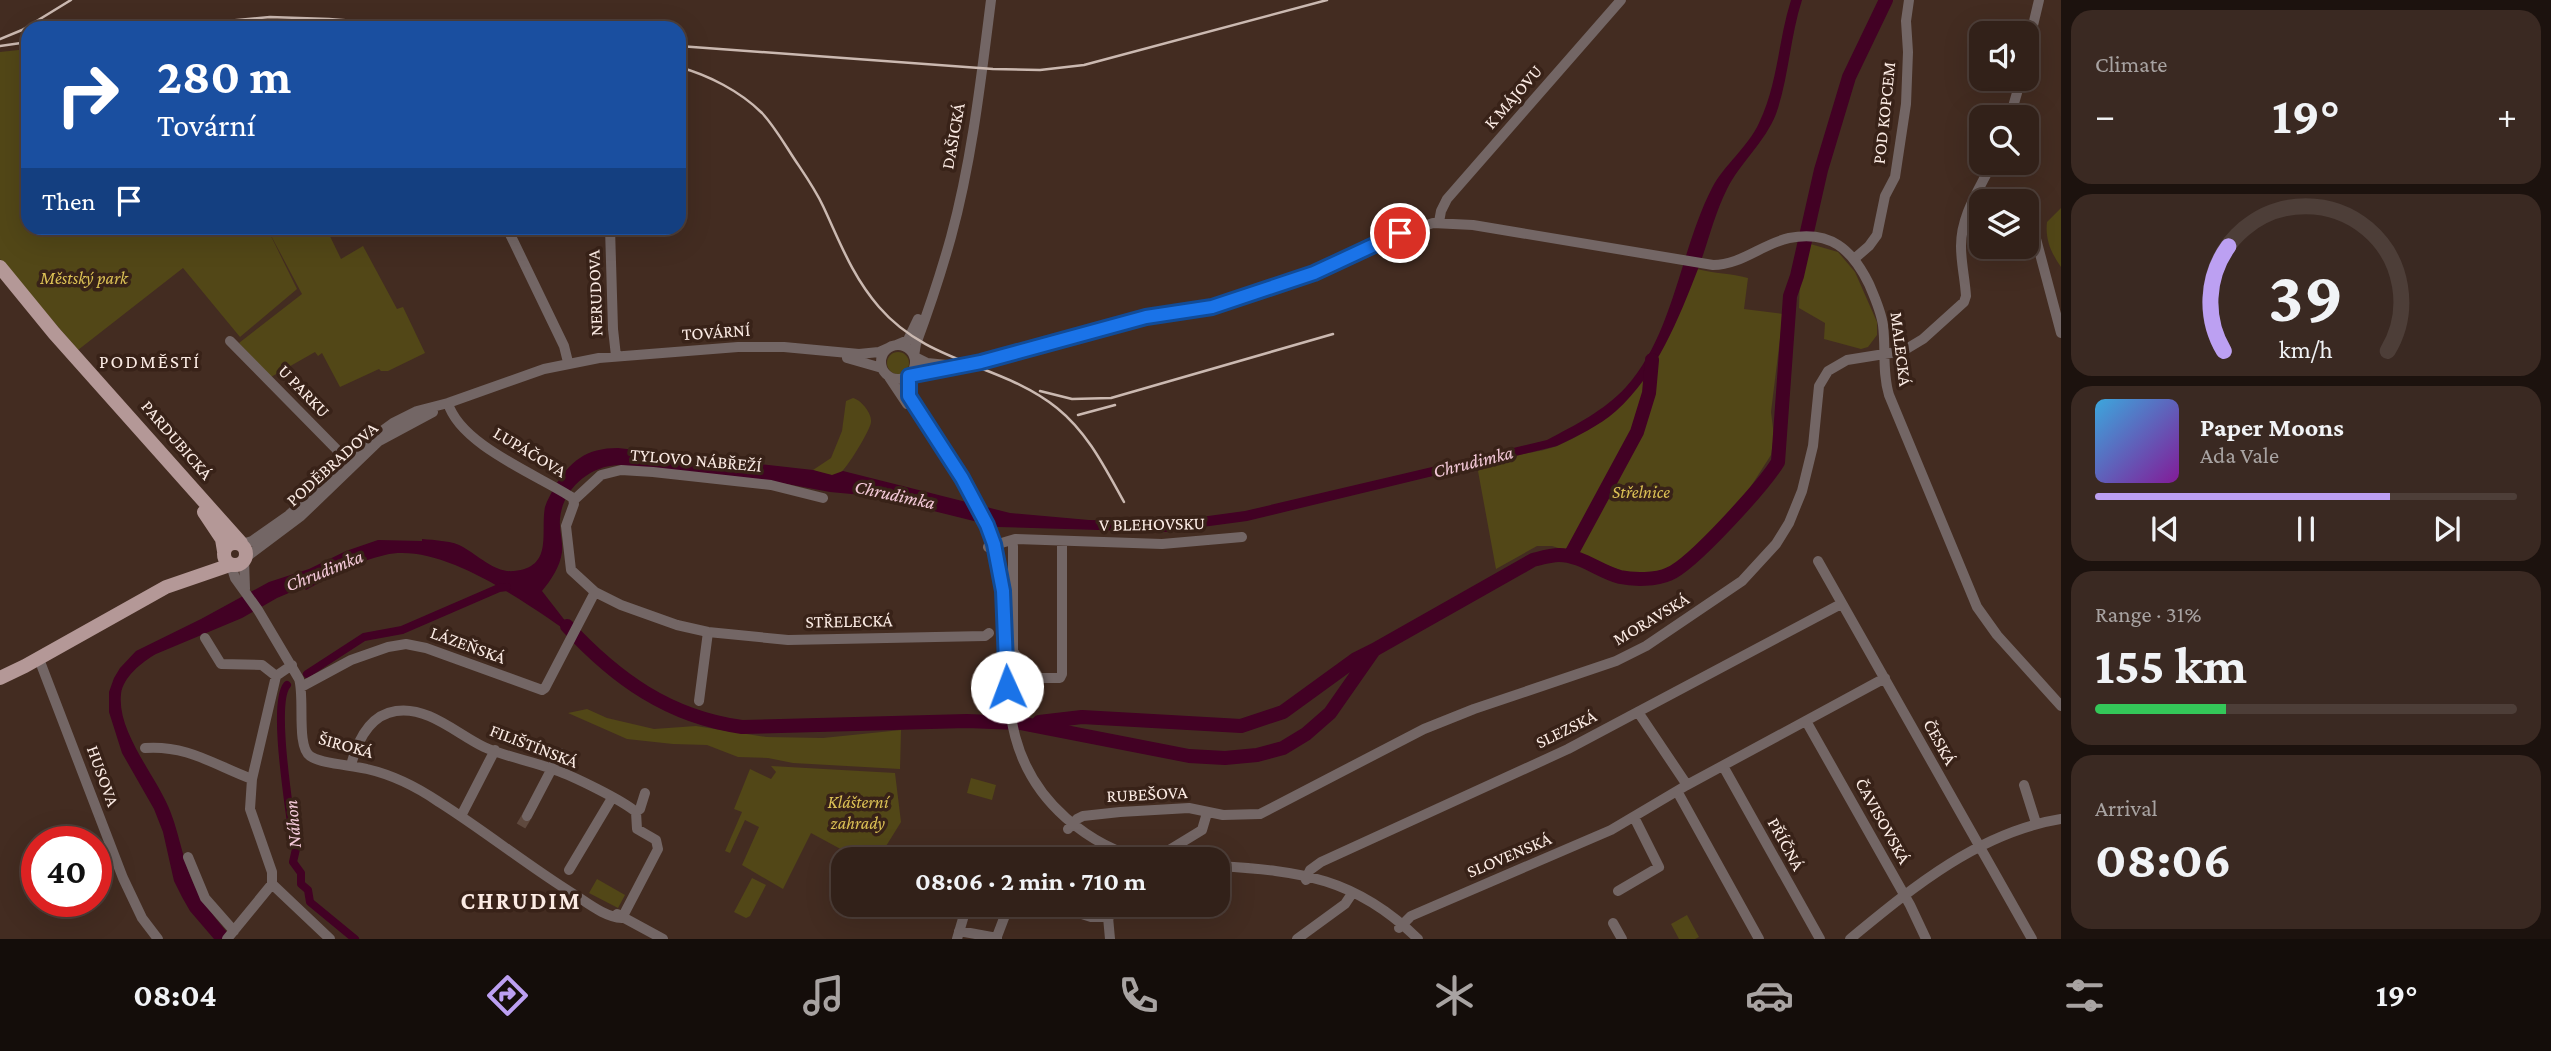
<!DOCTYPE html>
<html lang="en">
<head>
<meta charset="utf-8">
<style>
	:root { --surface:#322119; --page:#3a2922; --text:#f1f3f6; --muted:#a8a3a2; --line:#4d3e38; --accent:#bca0f2 }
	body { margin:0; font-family:"Crimson Pro",serif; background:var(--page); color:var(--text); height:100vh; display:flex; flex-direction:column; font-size:26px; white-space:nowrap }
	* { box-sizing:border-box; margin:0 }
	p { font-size:23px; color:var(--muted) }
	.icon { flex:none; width:38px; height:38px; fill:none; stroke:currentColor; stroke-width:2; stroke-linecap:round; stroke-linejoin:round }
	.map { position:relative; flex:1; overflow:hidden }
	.side { display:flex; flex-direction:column; gap:10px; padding:10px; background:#1c120e; width:490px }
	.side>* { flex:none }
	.hud { position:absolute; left:21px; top:21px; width:665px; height:214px; border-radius:21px; box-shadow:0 7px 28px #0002,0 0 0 2px var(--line); background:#1a4fa0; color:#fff; overflow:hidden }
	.fabs { position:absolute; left:1969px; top:21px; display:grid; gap:14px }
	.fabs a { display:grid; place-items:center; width:70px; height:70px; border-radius:14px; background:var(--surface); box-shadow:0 7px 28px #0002,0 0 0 2px var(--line); font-size:35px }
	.speed { position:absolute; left:21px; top:826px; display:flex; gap:14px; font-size:35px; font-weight:700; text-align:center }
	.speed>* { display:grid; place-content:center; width:91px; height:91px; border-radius:50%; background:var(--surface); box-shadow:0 7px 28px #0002,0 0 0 2px var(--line); line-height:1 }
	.speed .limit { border:10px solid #d22; background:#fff; color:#111 }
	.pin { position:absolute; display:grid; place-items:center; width:60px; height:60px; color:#fff; margin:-30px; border:4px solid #fff; border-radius:50%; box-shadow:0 2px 7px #0007 }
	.me { position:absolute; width:77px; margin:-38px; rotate:358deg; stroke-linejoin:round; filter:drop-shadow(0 0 5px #0008) }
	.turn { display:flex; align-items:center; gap:24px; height:147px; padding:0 21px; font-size:32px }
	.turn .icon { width:91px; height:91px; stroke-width:2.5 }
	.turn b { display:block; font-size:49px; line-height:60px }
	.then { display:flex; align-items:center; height:66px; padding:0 21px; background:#0003; gap:14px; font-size:26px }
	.big { font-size:52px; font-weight:700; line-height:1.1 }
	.side .widget { flex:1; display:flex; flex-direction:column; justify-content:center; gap:10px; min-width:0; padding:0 24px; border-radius:21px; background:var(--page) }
	.side .dial { align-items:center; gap:0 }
	.dial svg { height:182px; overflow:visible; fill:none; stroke:var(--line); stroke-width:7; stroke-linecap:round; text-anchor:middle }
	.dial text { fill:var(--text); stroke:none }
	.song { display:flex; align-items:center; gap:21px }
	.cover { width:84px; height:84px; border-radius:10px; background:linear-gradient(135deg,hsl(200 70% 55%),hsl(290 70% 35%)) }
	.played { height:7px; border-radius:4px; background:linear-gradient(90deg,var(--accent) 70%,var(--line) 70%) }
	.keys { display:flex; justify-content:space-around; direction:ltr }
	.heat { display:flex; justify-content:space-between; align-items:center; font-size:38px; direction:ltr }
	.charge { height:10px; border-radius:5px; background:linear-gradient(90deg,#34c759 31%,var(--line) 0) }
	.trip { position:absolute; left:831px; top:847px; width:399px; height:70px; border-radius:21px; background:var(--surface); box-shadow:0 7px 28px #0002,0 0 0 2px var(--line); font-weight:700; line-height:70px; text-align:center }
	.tab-bar { display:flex; height:112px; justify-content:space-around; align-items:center; background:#140d0a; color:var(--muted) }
	.tab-bar .icon { width:49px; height:49px }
	.tab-bar .on { color:var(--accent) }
	.tab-bar b { font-size:32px; color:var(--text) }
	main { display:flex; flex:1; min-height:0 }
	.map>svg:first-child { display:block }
	.green { fill:#524717 }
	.water { fill:#420124 }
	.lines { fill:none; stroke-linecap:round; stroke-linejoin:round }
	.canal { stroke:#420124; stroke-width:8 }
	.river { stroke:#420124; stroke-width:14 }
	.minor-tunnel { stroke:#5f493e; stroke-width:10; stroke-dasharray:10 5; stroke-linecap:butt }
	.minor { stroke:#736665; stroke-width:10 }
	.major { stroke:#b49897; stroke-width:14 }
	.rail { stroke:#cbb9b1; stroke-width:2.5 }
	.route-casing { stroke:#114b97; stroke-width:18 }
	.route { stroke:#1a73e8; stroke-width:12 }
	.labels { text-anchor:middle; stroke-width:7; stroke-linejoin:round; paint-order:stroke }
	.street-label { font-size:18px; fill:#fbebe4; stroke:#382218 }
	.park-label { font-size:18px; font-style:italic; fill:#dcc155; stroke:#382218 }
	.neighbourhood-label { font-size:19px; letter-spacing:2px; fill:#fbebe4; stroke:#382218 }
	.water-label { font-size:19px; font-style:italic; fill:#f5cada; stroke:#382218 }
	.district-label { font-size:24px; font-weight:bold; letter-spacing:2px; fill:#fbebe4; stroke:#382218 }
</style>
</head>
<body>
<main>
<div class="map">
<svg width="2061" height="939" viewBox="0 0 2061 939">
	<rect width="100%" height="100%" fill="#432c21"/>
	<path class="green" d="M28 49V228H326L341 259 363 246 397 309 403 307 425 353 388 371H381L379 369 340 387 322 353 318 356 315 352 271 377 239 343 302 294 267 228 297 289 240 337 183 268 78 350 0 259V52Z
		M2061 208V267C2051 253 2045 239 2047 222Z
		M1807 243 1838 252 1855 272 1877 322V335L1868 347 1861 349 1824 339 1825 323 1799 308 1800 276Z
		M1697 269C1715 274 1731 273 1748 278L1744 309 1783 314 1771 412 1774 436 1771 455 1746 494 1686 561 1659 577 1637 576 1568 551 1552 546H1537L1496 569 1478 471C1488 467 1497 460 1507 457 1524 453 1543 452 1559 445 1646 407 1662 349 1697 269Z
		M887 363a11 11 0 1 1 22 0a11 11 0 1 1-22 0Z
		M853 398C861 400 872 413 871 422 871 429 846 470 840 473 831 478 822 473 813 470L831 458 842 431 846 401Z
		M587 709 607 718 654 729 696 726 766 737 823 738 901 730 900 769 793 763 768 758 738 757 707 745 673 744 627 739 568 713Z
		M771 766 895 773 901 822 878 859H859L811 833 783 889 742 865 759 827 745 820 730 853 725 851 742 812 734 809 750 769 771 779 776 772Z
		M971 778 996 785 992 800 967 793Z
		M752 878 766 885 750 916 746 918 734 912Z
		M597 879 625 895 618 908 589 893Z
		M1687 915 1699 937 1695 939H1679L1671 924Z"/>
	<path class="water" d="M1791 0H1802C1790 37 1789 77 1776 114 1765 142 1740 163 1727 189 1714 215 1708 243 1698 269 1679 318 1656 376 1616 411 1599 426 1577 436 1557 446L1247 521 1165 532 998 527 873 496 830 492 771 481 618 465C589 466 562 490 560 519 559 530 563 541 562 552 560 567 551 580 542 591L580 640C533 608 444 541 385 555 357 561 331 576 306 590L303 587 277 598 242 618 156 654C142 662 123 677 121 694 117 731 153 772 168 806 181 835 183 870 201 897 210 911 222 928 234 939H214L190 911 182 897 174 881 163 832 154 809 122 753 109 712V692L114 678 120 668 136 651 201 619 269 582 309 569 346 551 378 540 422 541V539C434 540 454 541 463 547 479 556 495 573 514 571 554 567 540 533 545 507 547 500 551 494 554 488 570 461 586 448 618 448L813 470 832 475 843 471 1010 513 1089 520 1164 522 1245 511 1547 440C1575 425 1604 411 1626 387 1674 334 1680 250 1712 188 1724 165 1748 147 1759 123 1778 84 1778 41 1791 0Z"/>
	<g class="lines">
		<path class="canal" d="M307 674 364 637 402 630 499 588 507 587
			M287 685C272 703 289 804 292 831L296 849 293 862 301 873V884L308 890 310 902 355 939"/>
		<path class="river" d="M1570 556 1637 432 1649 393 1652 360
			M567 626C616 679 669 717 742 727L967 721 1020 723 1189 756 1225 758 1257 755 1283 748 1306 734 1330 713 1374 650 1533 560C1541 558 1551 555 1559 555 1581 555 1600 572 1620 577 1634 580 1656 580 1669 574 1692 565 1764 485 1778 462L1790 296 1797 276 1821 170 1849 77 1886 0
			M1039 722 1082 717 1241 726 1283 712 1356 659 1374 650"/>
		<path class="minor-tunnel" d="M521 826 527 816"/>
		<path class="minor" d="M2026 55 2039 0
			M2010 117 2021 79
			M2031 220 2061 333
			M1439 222 1441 211 1447 199 1621 0
			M507 228 564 346 568 362
			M610 228 613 329 616 356
			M1854 259 1869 246 1877 235 1885 196 1895 177 1906 104 1908 52 1906 21 1909 0
			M230 341 351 464
			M881 362a17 17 0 1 1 34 0a17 17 0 1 1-34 0Z
			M896 345 908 340 918 319
			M914 356 916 344C929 309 941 273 951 237 972 160 981 79 991 0
			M915 357 927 363 947 365
			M847 358 882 368
			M909 376 981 361 1146 317 1211 307 1314 273 1388 238 1433 223 1473 225 1713 265C1741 265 1762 244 1789 238 1830 230 1852 249 1869 284 1875 298 1881 311 1883 325 1886 349 1882 372 1889 395L1977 607 1997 635 2061 706
			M909 376C908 383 906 390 909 397 916 412 929 427 939 441 959 470 978 501 991 534 1027 632 974 737 1066 818 1089 838 1115 853 1145 859
			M889 377 907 404
			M448 403C460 445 538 475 573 498L574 504 566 526 571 570 595 592 621 605 677 625 708 632 788 640 985 636 989 633
			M574 500 601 475 621 470 653 472 771 485 823 498
			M242 544 252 541 289 515 364 444 393 423 417 411 448 403 544 369 599 358 738 347H784L859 354 879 352 888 348
			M1013 546V651L1030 678H1060L1062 674V542
			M988 547 1015 539 1162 544 1242 537
			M245 558 301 516 379 441 433 412
			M244 560 245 589
			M1818 561 2032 939
			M231 565 235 578 258 610 299 679C305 697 296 746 310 756 321 764 352 765 367 769 393 775 417 787 439 802 485 831 528 866 575 895 589 904 605 917 622 918
			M205 638 221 664 262 665 276 676
			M39 659 123 878 142 918 158 939
			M301 687 351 660 388 647 406 644 426 648 542 690 545 688 595 592
			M699 701 708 632
			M1638 712 1687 785
			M1806 721 1910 905 1926 939
			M145 748C188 745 214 765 252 779
			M351 765C357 742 369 715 396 711 428 706 457 734 484 747 506 757 532 761 555 770 573 776 622 800 636 812
			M1723 766 1820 939
			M2024 785 2036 823
			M1677 791 1759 939
			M636 812 640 809 645 793
			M461 816 495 750
			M527 816 560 753
			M1068 829 1077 819 1083 816 1120 812 1189 808 1223 815 1260 814 1424 729 1474 709 1616 661 1646 646 1742 581 1776 544 1789 523 1802 491 1813 446 1819 386 1828 371 1847 360 1903 351 1923 339 1964 302 1966 296C1965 279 1961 263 1961 246 1961 215 1979 190 1992 163
			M956 852 968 859
			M1161 855 1202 830 1207 813
			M188 857 205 898 234 931
			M1218 866C1301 871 1356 878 1418 939
			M569 870 612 798
			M1306 880 1310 870 1321 862 1568 749 1841 604
			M272 884 330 939
			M1618 891 1659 867 1634 817
			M1054 905 1091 917H1108L1110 939
			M1088 905 1103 911 1108 917 1127 905
			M617 914 663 939
			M622 918 658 849 656 840 637 829 636 812
			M1613 923 1622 939
			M1399 928 1411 916 1611 830 1687 785 1885 678
			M959 931 997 938
			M227 939 272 884V872L250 809 252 779 276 676 292 665
			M957 939 967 905
			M996 939 1009 905
			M1297 939 1345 904 1351 895
			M1850 939C1912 888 1979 832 2061 819"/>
		<path class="major" d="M0 267 54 333 241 543
			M204 512 222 539 224 551
			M224 554a11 11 0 1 1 22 0a11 11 0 1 1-22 0Z
			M0 678 25 666 166 587 230 565"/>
		<path class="rail" d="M152 28 270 17 329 19 448 28
			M0 39 22 30 71 0
			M0 46 28 42
			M679 46 993 69 1040 70 1084 65 1327 0
			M679 67C708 75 740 91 762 113 775 127 785 145 795 160 805 175 815 189 823 206 840 242 852 276 879 307 929 365 1001 363 1057 408 1088 433 1105 468 1124 502
			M1040 391 1072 399 1111 398 1333 334
			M1078 415 1115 405"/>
	</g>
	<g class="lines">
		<g class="route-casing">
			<path id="route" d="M1007 687 1003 591 994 544 987 525 962 478 909 396V376L981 362 1146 317 1212 307 1314 273 1400 233"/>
		</g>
		<use href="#route" class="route"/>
	</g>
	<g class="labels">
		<g class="street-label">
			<text transform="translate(1513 97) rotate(-49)" y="6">K MÁJOVU</text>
			<text transform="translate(1884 113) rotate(-84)" y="6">POD KOPCEM</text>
			<text transform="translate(953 136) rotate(-80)" y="6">DAŠICKÁ</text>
			<text transform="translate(595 293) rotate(-92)" y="6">NERUDOVA</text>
			<text transform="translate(716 332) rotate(-4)" y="6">TOVÁRNÍ</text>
			<text transform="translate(1901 349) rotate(83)" y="6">MALECKÁ</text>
			<text transform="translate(304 391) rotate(46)" y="6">U PARKU</text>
			<text transform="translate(177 440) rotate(49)" y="6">PARDUBICKÁ</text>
			<text transform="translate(530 452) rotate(31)" y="6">LUPÁČOVA</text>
			<text transform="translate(696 460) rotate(5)" y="6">TYLOVO NÁBŘEŽÍ</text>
			<text transform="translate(332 464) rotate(-42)" y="6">PODĚBRADOVA</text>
			<text transform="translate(1152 524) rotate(-1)" y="6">V BLEHOVSKU</text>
			<text transform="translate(1651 619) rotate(-31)" y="6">MORAVSKÁ</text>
			<text transform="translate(849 621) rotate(-1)" y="6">STŘELECKÁ</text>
			<text transform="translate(468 645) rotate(20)" y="6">LÁZEŇSKÁ</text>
			<text transform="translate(1566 729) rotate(-26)" y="6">SLEZSKÁ</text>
			<text transform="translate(1940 742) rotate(61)" y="6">ČESKÁ</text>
			<text transform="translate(346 745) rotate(15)" y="6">ŠIROKÁ</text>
			<text transform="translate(534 746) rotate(21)" y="6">FILIŠTÍNSKÁ</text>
			<text transform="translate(103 776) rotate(70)" y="6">HUSOVA</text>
			<text transform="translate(1147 794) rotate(-3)" y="6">RUBEŠOVA</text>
			<text transform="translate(1883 821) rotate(61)" y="6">ČAVISOVSKÁ</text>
			<text transform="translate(1786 844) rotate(61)" y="6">PŘÍČNÁ</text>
			<text transform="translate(1509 855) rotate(-23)" y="6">SLOVENSKÁ</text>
		</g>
		<g class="park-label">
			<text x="84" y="284">Městský park</text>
			<text x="1641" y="498">Střelnice</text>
			<text x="858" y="808">Klášterní<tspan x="858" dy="21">zahrady</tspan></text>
		</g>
		<g class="neighbourhood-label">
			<text x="150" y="368">PODMĚSTÍ</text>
		</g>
		<g class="water-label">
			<text transform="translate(1473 461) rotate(-14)" y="7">Chrudimka</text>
			<text transform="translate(895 494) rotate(12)" y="7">Chrudimka</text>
			<text transform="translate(324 570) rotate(-22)" y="7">Chrudimka</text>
			<text transform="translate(292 824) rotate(-95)" y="7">Náhon</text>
		</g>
		<g class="district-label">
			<text x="521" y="909">CHRUDIM</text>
		</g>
	</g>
</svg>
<div class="fabs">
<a><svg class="icon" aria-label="sound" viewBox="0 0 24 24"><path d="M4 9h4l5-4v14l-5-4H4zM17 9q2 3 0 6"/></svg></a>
<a><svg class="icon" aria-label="search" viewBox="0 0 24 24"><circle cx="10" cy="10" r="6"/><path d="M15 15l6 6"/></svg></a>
<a><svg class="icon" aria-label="layers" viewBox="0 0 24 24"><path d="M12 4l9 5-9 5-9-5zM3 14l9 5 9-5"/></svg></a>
</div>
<div class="speed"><div class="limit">40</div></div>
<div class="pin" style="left:1400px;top:233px;background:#d93025"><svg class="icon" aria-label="arrive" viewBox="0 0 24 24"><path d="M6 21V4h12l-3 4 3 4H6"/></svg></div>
<svg class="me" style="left:1007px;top:687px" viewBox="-20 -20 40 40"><circle r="19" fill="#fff"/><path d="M0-13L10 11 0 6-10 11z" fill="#1a73e8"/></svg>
<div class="trip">08:06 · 2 min · 710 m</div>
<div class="hud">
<div class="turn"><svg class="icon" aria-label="right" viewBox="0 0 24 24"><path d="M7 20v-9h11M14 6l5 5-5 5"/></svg><div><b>280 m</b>Tovární</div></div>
<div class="then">Then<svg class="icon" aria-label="arrive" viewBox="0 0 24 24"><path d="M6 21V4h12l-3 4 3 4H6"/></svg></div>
</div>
</div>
<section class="side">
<div class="widget"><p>Climate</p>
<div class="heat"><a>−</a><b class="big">19°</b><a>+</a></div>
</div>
<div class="widget dial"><svg viewBox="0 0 100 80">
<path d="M14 69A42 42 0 1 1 86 69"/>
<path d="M14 69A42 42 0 0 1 16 23" stroke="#bca0f2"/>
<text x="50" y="56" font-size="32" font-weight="700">39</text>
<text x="50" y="72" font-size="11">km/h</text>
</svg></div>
<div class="widget">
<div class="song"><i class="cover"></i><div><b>Paper Moons</b><p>Ada Vale</p></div></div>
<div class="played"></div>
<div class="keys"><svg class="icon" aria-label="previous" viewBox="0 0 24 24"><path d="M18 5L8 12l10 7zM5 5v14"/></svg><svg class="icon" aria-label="pause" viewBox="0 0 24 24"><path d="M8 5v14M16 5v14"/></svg><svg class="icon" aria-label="next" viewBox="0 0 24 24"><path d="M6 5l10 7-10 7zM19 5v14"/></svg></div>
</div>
<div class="widget"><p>Range · 31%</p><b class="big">155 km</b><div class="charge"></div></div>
<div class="widget"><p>Arrival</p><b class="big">08:06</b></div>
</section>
</main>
<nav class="tab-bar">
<b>08:04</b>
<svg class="icon on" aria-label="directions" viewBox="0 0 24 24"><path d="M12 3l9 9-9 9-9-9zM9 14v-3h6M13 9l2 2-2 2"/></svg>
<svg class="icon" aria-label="music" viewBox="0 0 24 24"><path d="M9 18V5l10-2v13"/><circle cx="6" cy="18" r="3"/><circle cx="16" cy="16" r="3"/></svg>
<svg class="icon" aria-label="phone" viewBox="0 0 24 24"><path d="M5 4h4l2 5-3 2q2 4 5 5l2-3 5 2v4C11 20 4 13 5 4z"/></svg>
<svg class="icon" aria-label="climate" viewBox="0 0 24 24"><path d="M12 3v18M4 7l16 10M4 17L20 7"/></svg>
<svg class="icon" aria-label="car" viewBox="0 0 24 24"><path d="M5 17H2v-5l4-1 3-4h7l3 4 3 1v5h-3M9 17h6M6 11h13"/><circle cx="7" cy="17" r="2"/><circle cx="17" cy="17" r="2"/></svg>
<svg class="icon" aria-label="filters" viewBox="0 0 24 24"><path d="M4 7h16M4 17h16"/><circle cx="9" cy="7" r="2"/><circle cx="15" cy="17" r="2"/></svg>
<b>19°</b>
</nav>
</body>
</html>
